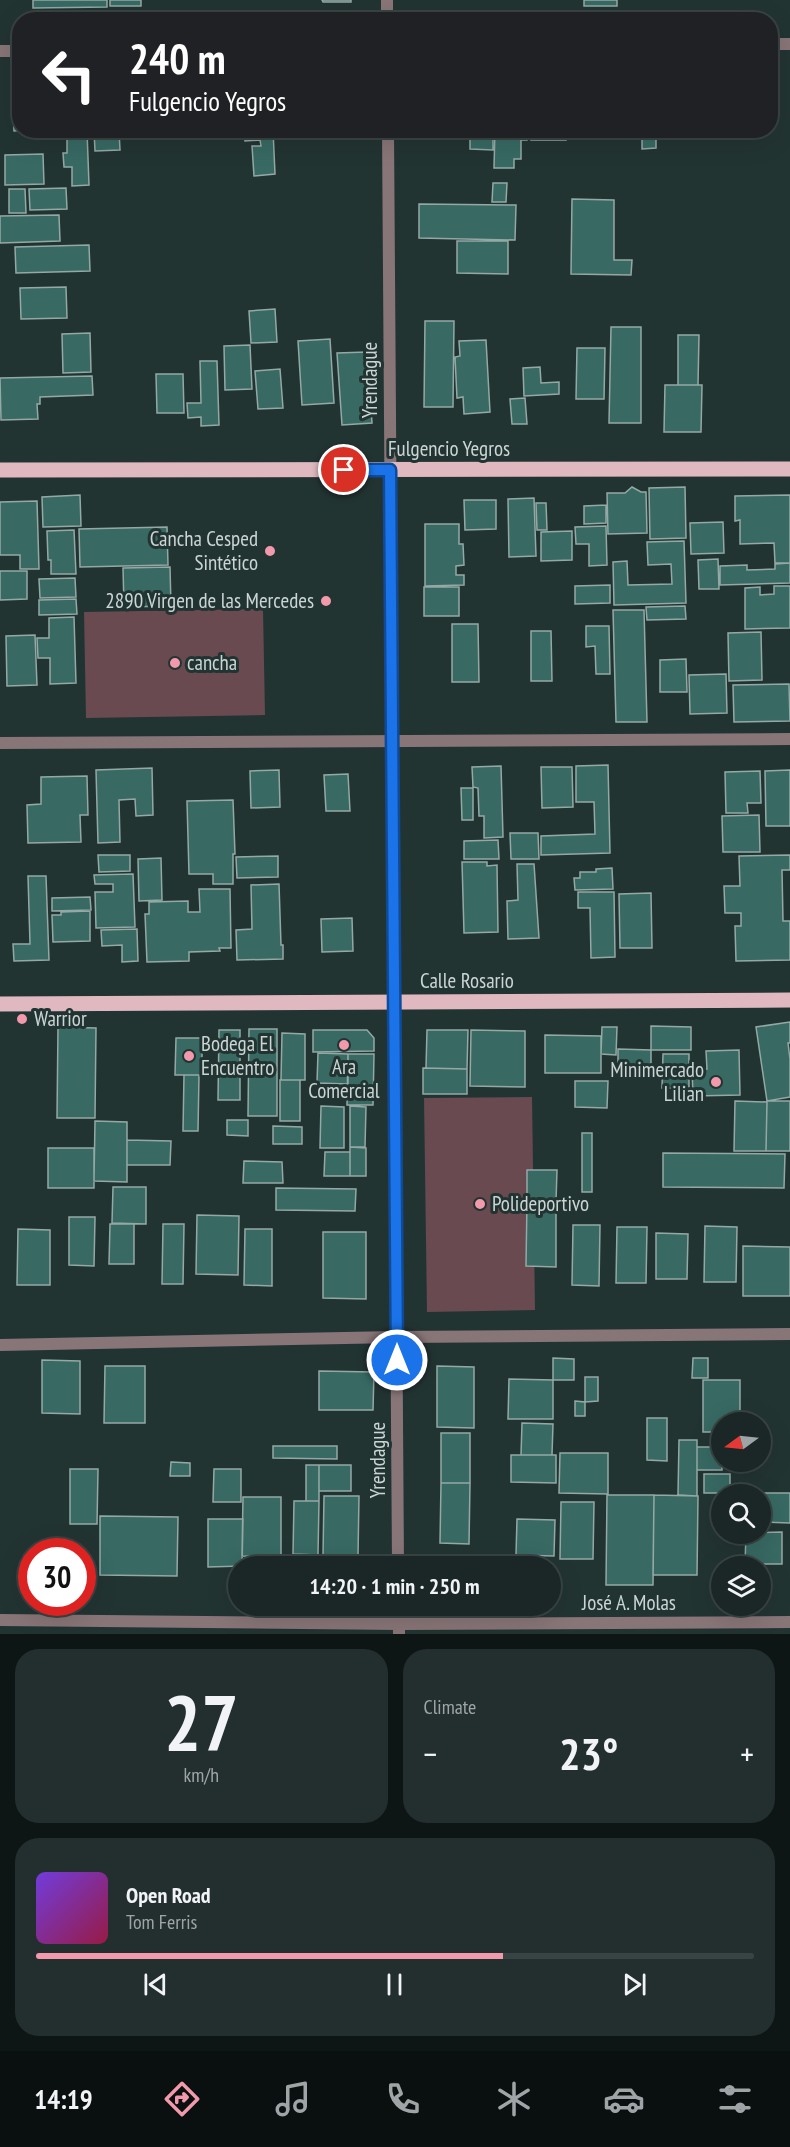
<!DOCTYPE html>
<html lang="en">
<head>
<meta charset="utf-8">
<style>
	:root { --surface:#1a2726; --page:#232f2e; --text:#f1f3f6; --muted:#9fa5a7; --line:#384443; --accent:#f29aac }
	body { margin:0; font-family:"PT Sans Narrow",sans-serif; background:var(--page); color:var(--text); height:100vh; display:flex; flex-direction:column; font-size:22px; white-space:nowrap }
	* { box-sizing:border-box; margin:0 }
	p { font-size:20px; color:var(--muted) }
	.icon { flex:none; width:33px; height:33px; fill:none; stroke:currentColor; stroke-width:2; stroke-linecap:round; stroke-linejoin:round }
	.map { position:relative; height:1634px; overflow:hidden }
	.drawer { display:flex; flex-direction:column; gap:15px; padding:15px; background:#0e1515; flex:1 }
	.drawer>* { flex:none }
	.banner { position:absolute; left:12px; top:12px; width:766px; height:126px; border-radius:24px; box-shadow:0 6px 24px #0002,0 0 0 2px var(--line); background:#202124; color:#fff; overflow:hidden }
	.needle { width:39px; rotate:255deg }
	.fabs { position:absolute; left:711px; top:1412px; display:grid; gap:12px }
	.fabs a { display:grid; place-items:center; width:60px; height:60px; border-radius:50%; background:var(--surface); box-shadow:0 6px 24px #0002,0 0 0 2px var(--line); font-size:30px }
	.speed { position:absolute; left:18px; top:1538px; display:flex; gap:12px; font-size:30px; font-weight:700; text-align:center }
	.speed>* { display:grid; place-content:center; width:78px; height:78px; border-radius:50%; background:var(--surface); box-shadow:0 6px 24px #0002,0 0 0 2px var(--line); line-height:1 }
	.speed .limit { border:9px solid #d22; background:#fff; color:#111 }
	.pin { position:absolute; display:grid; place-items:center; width:51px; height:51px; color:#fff; margin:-26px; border:3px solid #fff; border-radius:50%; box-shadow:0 2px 6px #0007 }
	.me { position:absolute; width:66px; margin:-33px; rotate:0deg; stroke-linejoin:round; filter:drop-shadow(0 0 4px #0008) }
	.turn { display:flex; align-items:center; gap:21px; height:126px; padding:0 18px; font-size:27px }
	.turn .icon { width:78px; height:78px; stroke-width:2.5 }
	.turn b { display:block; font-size:42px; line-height:51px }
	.big { font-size:45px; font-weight:600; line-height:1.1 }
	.drawer .tile { flex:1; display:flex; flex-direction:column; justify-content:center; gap:9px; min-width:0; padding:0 21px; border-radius:24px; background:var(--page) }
	.drawer .dial { align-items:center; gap:0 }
	.dial b { font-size:78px; line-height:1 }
	.song { display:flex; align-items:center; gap:18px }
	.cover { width:72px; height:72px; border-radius:9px; background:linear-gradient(135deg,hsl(260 70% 55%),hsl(340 70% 35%)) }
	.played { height:6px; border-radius:3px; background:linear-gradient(90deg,var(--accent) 65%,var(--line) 65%) }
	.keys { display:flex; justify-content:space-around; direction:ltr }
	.heat { display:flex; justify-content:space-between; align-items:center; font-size:33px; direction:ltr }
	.drawer .tiles { flex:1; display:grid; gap:15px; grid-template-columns:1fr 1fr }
	.tile:last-child { grid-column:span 2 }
	.trip { position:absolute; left:228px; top:1556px; width:333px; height:60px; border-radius:30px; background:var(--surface); box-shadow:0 6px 24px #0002,0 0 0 2px var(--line); font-weight:600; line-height:60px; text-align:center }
	.tabs { display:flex; height:96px; justify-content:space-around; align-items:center; background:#0a100f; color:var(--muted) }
	.tabs .icon { width:42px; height:42px }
	.tabs .current { color:var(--accent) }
	.tabs b { font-size:27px; color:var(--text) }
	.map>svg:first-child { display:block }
	.green { fill:#684a50 }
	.building { fill:#386963; stroke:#94a9a6; stroke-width:1.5 }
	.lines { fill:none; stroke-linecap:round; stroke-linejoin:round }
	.minor { stroke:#887578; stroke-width:12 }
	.primary { stroke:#e0b9c0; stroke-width:15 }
	.route-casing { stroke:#114b97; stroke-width:15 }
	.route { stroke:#1a73e8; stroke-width:10 }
	.poi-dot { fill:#f29aac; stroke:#223432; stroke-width:2 }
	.labels { text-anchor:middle; stroke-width:6; stroke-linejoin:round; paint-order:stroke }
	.street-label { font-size:21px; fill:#cad5d4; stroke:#223432 }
	.poi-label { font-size:21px; fill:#cad5d4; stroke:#223432; text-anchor:start }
</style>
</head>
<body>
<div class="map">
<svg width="790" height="1634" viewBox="0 0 790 1634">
	<rect width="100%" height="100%" fill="#223432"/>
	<path class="green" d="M263 609 265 715 86 718 84 612Z
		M532 1097 535 1310 427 1312 424 1098Z"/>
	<path class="building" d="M33 0H107V7L33 8Z
		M110 0H141V6H110Z
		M322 0H351V2H323Z
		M584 0H617V6H584Z
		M12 81H20V96H13Z
		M13 108H20V130H27L14 131Z
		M94 130H119L120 150 95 151Z
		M245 130H273L275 174 254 176 252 146H261L260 140 245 141Z
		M470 130H493V150L470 149Z
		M495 130H527V140H521V159H514V168H494Z
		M531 130H566V140H531Z
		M642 130H656V148L642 149Z
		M67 131H87L89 185 72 186V167H64L63 153H67Z
		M43 154 44 184 5 185V155Z
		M493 183H507L506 202H492Z
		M66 188 67 209 30 210 29 189Z
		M9 189H25L26 213H9Z
		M572 199 614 200V260H632L631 275 571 274Z
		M419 204 516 205 515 240 419 238Z
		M59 215 60 241 0 243V216Z
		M457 241H508V274L457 273Z
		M89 245 90 271 16 273 15 247Z
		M66 287 67 318 21 319 20 288Z
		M275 309 277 342 251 343 249 311Z
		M425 321H454L453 407H424Z
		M611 327H641V423H609Z
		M90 333 91 372 63 373 62 334Z
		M678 335H699L698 385H678Z
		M330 339 334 403 302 405 298 341Z
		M486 340 490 412 464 414 463 397 457 398 455 357 460 356 459 341Z
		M250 345 252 389 225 390 224 346Z
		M577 348H605L604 399H576Z
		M367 352 372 423 342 425 337 353Z
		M200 361H217L219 425 201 426V417L188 418 187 403H201Z
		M540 367 541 383 559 382V394L524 396 523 368Z
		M280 369 283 408 258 409 255 371Z
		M156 374H183L184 413H157Z
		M92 376 93 395 40 397V404H37L38 419 1 420 0 378Z
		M665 385H702L701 432H664Z
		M525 398 527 424H512L510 399Z
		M632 487 641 492H646L647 533 608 534 607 493H625Z
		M685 487 686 538 650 539 649 488Z
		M80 495 81 526 43 527 42 497Z
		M790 495V563H775L774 543 740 544V520L735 521V496Z
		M534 498 536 556 509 557 508 499Z
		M464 500H496V529L465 530Z
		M37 501 39 569H20V555H0V502Z
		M536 503H546L547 530H537Z
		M606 505V523L584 524V506Z
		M723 522 724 553 691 554 690 523Z
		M425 524H459V544H463L464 565 456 566V575H464V585L425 586Z
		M606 526 607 565 589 566V544H576L575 527Z
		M167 527 168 565 80 567 79 529Z
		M74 530 76 574H51V560H48L47 531Z
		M572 531V560L541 561V532Z
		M684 541 686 603 614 605 613 562 627 561 628 585 672 584 671 564 648 565 647 542Z
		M718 559 719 589H699L698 560Z
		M790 563V583L720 585V566L747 565V570L775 569V564Z
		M170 567 171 606 124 607 123 568Z
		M0 571H27V599L0 600Z
		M75 578 76 597 40 598 39 579Z
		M610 585V603L575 604V586Z
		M774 586H790V628L745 629V588L760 587V595L774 594Z
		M424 587H459V616H424Z
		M76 599 77 614 39 615V600Z
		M685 606 686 619 647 620 646 607Z
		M613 610H644L647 722H616Z
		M74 617 76 683 50 684V658H38L37 638H49V618Z
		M452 624H478L479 682H452Z
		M586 626H609L610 674H596L595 646 586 647Z
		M531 631H551L552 681H531Z
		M761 632 762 680 729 681 728 633Z
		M35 635 37 685 7 686 6 636Z
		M686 659 687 692H660V660Z
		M726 674 727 713 690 714 689 675Z
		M789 684 790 721 734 722 733 685Z
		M608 765 610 853 541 855V836L595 834 594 802H576V766Z
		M501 766 503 837 484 838V816H479L478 788 473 787 472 767Z
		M541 767H572L573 807 542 808Z
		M152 768 153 815 136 816 135 799 119 800 120 842 98 843 96 770Z
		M279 770 280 807 251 808 250 771Z
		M790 770V826H766L765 771Z
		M760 771 761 803H747L748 813H726L725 772Z
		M348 774 350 811H326L324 775Z
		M87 776 88 815H80L81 842 28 843 27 805 41 804V777Z
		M461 788H473V820H462Z
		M233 800 235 854H233V884H213V874H189L187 801Z
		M759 815 760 852H723L722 816Z
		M510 833H538L539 859H511Z
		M498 840 499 859H464V841Z
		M98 855H130V871L99 872Z
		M790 855V870H782L783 921H790V960L736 961 735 926H741V913H725L724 886H740L739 856Z
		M278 856V877L237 878 236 857Z
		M161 858 162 900 139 901 138 859Z
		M462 862H487V866L497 865 498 932 464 933Z
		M517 864H534L539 938 508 939 507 901 518 900Z
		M612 868 613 889 575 890 574 878H580V872H596V869Z
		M133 874 135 927 96 928 95 892H113V884H95L94 875Z
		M28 876H46L49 960 14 961 13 944H30Z
		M279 884 281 945H283V959L237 960 236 930 252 929 251 885Z
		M199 889H230L231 948H219L220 951 189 952V961L147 962 145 914H149V902L188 901V912H200Z
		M578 892H614L615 957 591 958 590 908H578Z
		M651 893 652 948H620L619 894Z
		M90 897 91 910 52 911V898Z
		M90 911V941L53 942 52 915H61V912Z
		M352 918 353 951 322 952 321 919Z
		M137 929 138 961 122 962V945L102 946 101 930Z
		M790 1022V1043H788L790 1059V1097L767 1101 756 1027Z
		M651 1026 691 1027V1050H651Z
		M58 1027 96 1028 95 1118H57Z
		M602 1027H617L616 1055 601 1054Z
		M249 1029H277V1116H248Z
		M219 1030H240V1100H218Z
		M313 1030H367L374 1038V1051L313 1052Z
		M427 1030H468L467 1069 426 1068Z
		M471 1030 525 1031V1087L470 1086Z
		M282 1033 305 1034V1080H281Z
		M545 1035 601 1036V1073H545Z
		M176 1038H202V1075H175Z
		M618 1049 651 1050V1067H618Z
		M739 1050 740 1095 693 1096 692 1069H707L706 1051Z
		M318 1053 348 1054V1084L317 1083Z
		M348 1054H374L373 1105H347Z
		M663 1054H689V1088H662Z
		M423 1068 467 1069V1094H423Z
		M184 1075H199L198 1131H183Z
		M280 1080H300V1121H280Z
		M575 1081H608L607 1108 575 1107Z
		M735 1101 767 1102 766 1151H734Z
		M767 1101H790V1151H766Z
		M321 1106 344 1107V1148H320Z
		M350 1106 366 1107 365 1147H350Z
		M227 1120H248V1136L227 1135Z
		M95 1121 127 1122V1182L94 1181Z
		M273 1126 302 1127V1144H273Z
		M582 1133H592V1192H582Z
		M127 1140 171 1141 170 1165H127Z
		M350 1147 366 1148V1176H350Z
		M48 1148H94V1188H48Z
		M325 1152H350V1176H324Z
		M663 1153 785 1154 784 1188 663 1187Z
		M244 1161 282 1162 283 1183H243Z
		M527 1170H557L556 1202 527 1201Z
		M113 1187H146V1224L112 1223Z
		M276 1188 356 1189 355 1211 276 1210Z
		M527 1201 556 1202V1267L526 1266Z
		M197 1215 239 1216 238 1275 196 1274Z
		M69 1217H95L94 1266 69 1265Z
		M110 1224H134V1264H109Z
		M163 1224H184L183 1284H162Z
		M573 1225H600L599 1286 572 1285Z
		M705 1226 737 1227 736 1282H704Z
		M617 1227H647L646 1283H616Z
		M18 1229 50 1230V1285H17Z
		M245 1229H272V1286L244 1285Z
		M323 1232H366V1299L323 1298Z
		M656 1233 688 1234 687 1279H656Z
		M743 1246 790 1247V1296H743Z
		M553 1358 574 1359V1380H553Z
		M693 1358H708V1378H692Z
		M42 1360 80 1361V1414L42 1413Z
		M105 1366H145V1423H104Z
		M437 1366 474 1367V1428L437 1427Z
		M319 1371 374 1372 373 1410H319Z
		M585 1377H598V1401L585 1402Z
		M509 1379 553 1380V1419H508Z
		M703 1380H740V1422H722V1432H703Z
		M575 1401 585 1402V1416H575Z
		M647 1418H667V1461L647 1460Z
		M522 1423 553 1424 552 1455H521Z
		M441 1433H470V1483H441Z
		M679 1440H697V1496L678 1495Z
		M273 1446H337V1459L273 1458Z
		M697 1447H722V1470H697Z
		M560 1453H608V1494L559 1493Z
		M511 1455H556V1483L511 1482Z
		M171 1462 190 1463V1476H170Z
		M306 1465H319V1501H306Z
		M319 1465H351V1491H319Z
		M70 1469H98L97 1524H70Z
		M214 1469H241V1502H213Z
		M704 1474H730V1493H704Z
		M441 1483H470L469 1544 440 1543Z
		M757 1493H790V1523L760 1522V1494Z
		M607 1495H654L653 1585H606Z
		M654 1495 698 1496 697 1575H653Z
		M324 1496H359L358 1556H323Z
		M243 1497H281V1557L242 1556Z
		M294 1501H319L318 1555 293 1554Z
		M561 1502H594L593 1559H560Z
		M100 1516 178 1517 177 1576 100 1575Z
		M208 1519H243L242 1566 208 1567Z
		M517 1519 555 1520 554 1556 516 1555Z
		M782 1532V1564H745L746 1533Z"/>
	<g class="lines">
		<path class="minor" d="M387 0V20
			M771 44H790
			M0 51H20
			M388 130 398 1566
			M0 743 790 739
			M0 1345 396 1337 790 1334
			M399 1605V1634
			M0 1620 399 1624 790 1622"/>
		<path class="primary" d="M0 470 790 469
			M0 1004 790 1000"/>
	</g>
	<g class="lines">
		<g class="route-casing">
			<path id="route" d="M344 470H390L397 1360"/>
		</g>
		<use href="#route" class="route"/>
	</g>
	<g class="poi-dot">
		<circle cx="270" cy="551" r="6"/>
		<circle cx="326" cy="601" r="6"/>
		<circle cx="175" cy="663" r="6"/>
		<circle cx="22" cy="1019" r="6"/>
		<circle cx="344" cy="1045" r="6"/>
		<circle cx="189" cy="1056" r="6"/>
		<circle cx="716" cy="1082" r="6"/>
		<circle cx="480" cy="1204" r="6"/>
	</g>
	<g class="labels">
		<g class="street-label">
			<text transform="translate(370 380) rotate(-90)" y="7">Yrendague</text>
			<text x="449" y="456">Fulgencio Yegros</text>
			<text x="467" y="988">Calle Rosario</text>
			<text transform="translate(378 1460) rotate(-90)" y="7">Yrendague</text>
			<text x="629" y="1610">José A. Molas</text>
		</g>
		<g class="poi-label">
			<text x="258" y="546" text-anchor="end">Cancha Cesped<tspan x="258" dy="24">Sintético</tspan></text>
			<text x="314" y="608" text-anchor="end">2890 Virgen de las Mercedes</text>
			<text x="187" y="670">cancha</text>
			<text x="34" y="1026">Warrior</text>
			<text x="201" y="1051">Bodega El<tspan x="201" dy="24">Encuentro</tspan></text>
			<text x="344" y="1074" text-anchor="middle">Ara<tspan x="344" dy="24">Comercial</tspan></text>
			<text x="704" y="1077" text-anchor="end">Minimercado<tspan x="704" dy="24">Lilian</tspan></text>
			<text x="492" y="1211">Polideportivo</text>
		</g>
	</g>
</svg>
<div class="fabs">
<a><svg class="needle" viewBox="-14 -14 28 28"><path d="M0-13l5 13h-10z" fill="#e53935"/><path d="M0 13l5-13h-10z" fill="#9fa5a7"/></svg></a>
<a><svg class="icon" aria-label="search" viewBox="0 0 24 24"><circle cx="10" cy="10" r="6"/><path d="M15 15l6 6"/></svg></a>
<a><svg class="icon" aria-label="layers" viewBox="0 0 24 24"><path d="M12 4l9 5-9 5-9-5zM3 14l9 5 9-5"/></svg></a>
</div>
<div class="speed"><div class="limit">30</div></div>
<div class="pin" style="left:344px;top:470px;background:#d93025"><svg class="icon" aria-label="arrive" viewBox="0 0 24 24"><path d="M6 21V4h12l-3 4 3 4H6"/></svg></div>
<svg class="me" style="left:397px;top:1360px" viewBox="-20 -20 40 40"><circle r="17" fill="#1a73e8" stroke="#fff" stroke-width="3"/><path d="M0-11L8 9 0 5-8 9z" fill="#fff"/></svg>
<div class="trip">14:20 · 1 min · 250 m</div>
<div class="banner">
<div class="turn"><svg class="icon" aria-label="left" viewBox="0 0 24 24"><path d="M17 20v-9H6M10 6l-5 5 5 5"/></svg><div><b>240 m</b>Fulgencio Yegros</div></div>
</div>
</div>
<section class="drawer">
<div class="tiles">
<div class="tile dial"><b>27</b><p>km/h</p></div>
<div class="tile"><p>Climate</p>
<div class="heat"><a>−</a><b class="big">23°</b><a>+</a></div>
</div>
<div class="tile">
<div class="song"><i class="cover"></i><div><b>Open Road</b><p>Tom Ferris</p></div></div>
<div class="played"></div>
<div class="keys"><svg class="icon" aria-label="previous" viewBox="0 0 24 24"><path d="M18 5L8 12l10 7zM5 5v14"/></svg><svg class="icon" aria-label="pause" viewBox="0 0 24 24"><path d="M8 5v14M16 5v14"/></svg><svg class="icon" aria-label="next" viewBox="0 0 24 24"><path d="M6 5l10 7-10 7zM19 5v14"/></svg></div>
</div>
</div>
</section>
<nav class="tabs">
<b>14:19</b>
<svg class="icon current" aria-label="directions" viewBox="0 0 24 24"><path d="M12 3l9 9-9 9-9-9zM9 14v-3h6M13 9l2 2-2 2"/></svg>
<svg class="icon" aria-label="music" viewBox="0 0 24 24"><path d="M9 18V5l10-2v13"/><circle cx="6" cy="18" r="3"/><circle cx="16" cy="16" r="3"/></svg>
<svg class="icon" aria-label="phone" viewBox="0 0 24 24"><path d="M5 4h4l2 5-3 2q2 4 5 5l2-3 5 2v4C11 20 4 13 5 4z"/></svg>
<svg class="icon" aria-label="climate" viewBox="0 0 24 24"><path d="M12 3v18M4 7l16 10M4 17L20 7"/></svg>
<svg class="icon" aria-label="car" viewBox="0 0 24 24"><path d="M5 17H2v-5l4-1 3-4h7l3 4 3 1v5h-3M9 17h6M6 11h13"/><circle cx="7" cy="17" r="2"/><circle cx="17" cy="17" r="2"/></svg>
<svg class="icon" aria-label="filters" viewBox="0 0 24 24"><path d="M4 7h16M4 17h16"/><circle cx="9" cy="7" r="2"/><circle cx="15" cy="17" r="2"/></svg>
</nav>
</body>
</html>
